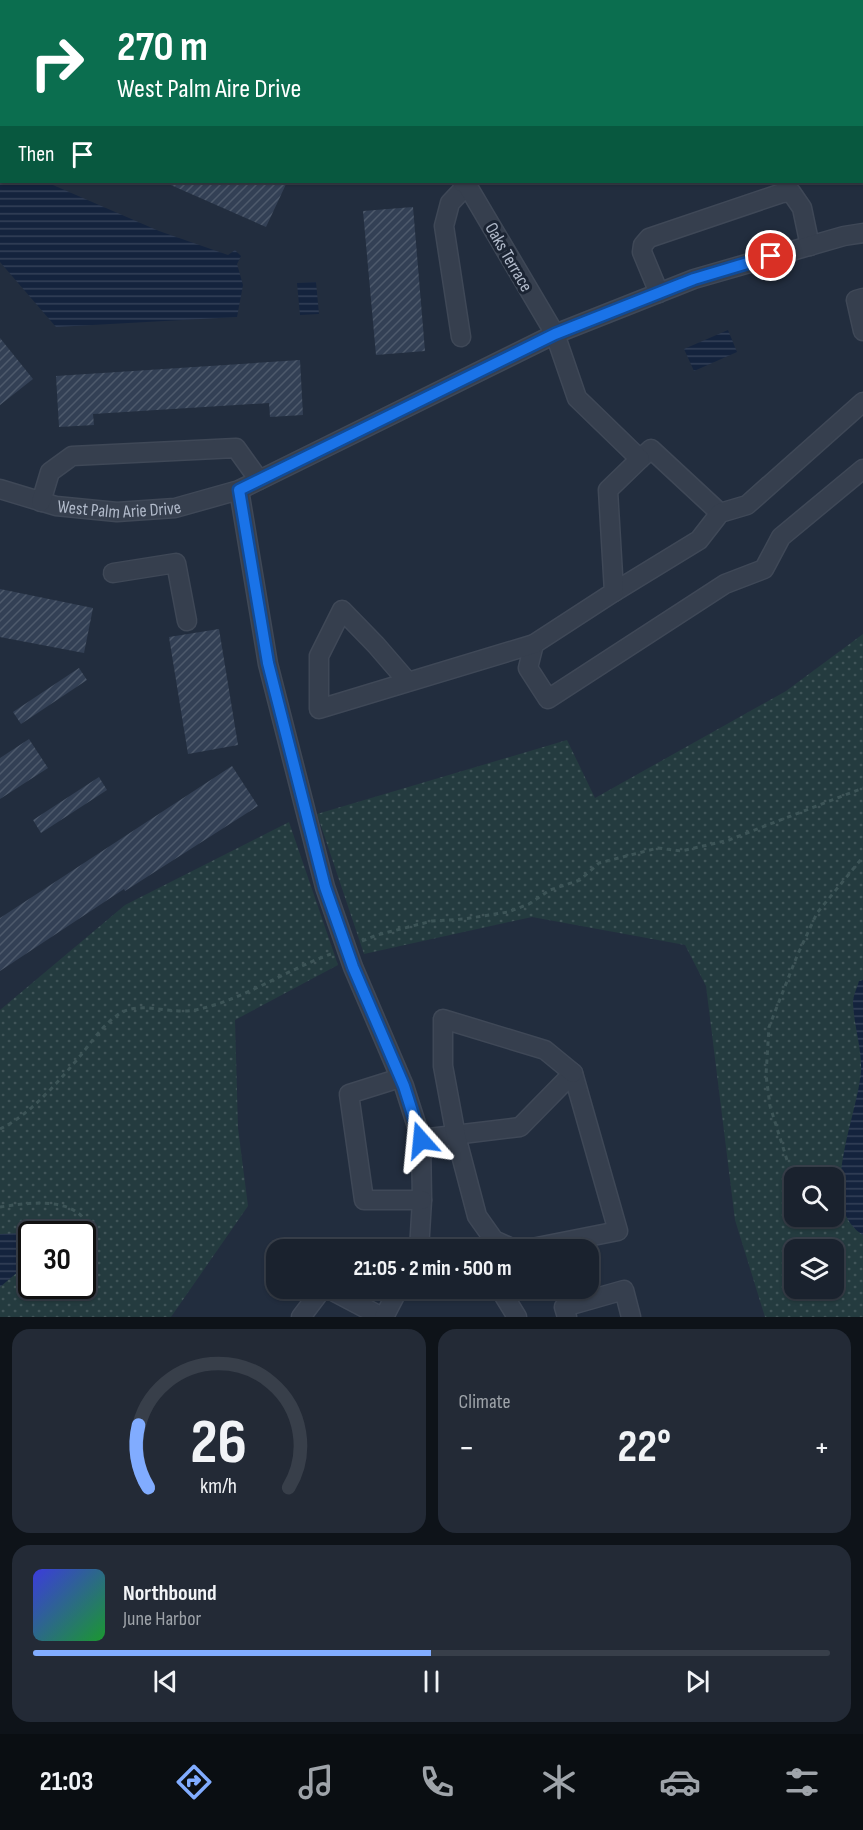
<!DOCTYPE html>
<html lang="en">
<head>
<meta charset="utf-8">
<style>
	:root { --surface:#1a222e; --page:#232a36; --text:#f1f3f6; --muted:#9fa4aa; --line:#383f4a; --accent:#81acff }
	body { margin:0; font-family:"Sofia Sans Condensed",sans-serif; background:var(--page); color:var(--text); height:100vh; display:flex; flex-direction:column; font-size:22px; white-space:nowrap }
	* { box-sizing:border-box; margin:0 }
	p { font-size:20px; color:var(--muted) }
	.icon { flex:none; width:33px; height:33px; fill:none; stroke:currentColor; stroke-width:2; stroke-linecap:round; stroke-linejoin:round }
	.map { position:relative; height:1317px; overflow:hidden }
	.sheet { display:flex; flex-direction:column; gap:12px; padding:12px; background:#0e1319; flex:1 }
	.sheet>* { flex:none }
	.top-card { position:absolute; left:0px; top:0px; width:864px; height:183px; box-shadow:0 2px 4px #0004,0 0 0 2px var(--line); background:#0b6e4f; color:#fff; overflow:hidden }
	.controls { position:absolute; left:784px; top:1167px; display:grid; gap:12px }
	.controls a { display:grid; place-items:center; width:60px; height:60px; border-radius:12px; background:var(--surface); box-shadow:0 2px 4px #0004,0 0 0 2px var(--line); font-size:30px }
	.speed { position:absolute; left:18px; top:1221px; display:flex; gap:12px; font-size:30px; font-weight:700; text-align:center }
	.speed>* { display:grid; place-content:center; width:78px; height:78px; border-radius:50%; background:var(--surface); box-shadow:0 2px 4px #0004,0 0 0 2px var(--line); line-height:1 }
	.speed .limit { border:3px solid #111; border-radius:9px; background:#fff; color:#111 }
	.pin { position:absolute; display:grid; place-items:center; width:51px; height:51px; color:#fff; margin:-26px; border:3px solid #fff; border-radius:50%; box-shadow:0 2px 6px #0007 }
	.me { position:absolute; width:66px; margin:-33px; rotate:342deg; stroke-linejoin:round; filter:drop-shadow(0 0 4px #0008) }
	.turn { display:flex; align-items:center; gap:21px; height:126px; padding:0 18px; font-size:27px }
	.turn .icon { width:78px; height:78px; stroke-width:2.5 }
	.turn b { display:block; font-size:42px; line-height:51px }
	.then { display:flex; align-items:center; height:57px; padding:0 18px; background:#0003; gap:12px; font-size:22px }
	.big { font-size:45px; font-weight:700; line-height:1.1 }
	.sheet .card { flex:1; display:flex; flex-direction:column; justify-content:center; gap:9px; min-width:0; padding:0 21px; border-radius:18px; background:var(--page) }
	.sheet .dial { align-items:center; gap:0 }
	.dial svg { height:156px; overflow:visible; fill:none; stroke:var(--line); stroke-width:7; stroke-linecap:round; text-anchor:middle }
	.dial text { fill:var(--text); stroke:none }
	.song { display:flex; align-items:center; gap:18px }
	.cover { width:72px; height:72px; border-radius:9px; background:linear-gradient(135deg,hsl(240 70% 55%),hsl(130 70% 35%)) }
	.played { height:6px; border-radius:3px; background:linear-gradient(90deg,var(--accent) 50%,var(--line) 50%) }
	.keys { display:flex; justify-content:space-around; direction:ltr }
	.heat { display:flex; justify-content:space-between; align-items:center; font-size:33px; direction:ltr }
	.sheet .tiles { flex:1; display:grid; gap:12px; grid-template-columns:1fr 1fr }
	.card:last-child { grid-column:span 2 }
	.trip { position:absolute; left:266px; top:1239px; width:333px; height:60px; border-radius:18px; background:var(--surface); box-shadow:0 2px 4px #0004,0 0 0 2px var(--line); font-weight:700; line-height:60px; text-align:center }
	.tab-bar { display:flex; height:96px; justify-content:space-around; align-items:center; background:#0a0e12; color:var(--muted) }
	.tab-bar .icon { width:42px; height:42px }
	.tab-bar .selected { color:var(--accent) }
	.tab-bar b { font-size:27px; color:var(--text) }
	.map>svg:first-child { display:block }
	.grass { fill:url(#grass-dots); fill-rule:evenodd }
	.water { fill:url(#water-rules) }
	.building { fill:url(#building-hatch) }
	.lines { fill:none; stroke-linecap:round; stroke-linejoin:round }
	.minor-casing { stroke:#3f4857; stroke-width:21 }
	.path { stroke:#3d5457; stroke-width:3; stroke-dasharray:4.5 4.5; stroke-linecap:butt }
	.minor { stroke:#363f4e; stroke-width:18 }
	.route-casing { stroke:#114b97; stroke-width:15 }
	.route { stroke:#1a73e8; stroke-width:10 }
	.labels { text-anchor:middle; stroke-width:6; stroke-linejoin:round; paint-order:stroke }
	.street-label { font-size:18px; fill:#b1baca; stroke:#1b2433 }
</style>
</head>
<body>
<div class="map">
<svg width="863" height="1317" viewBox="0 0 863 1317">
	<defs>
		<pattern id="grass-dots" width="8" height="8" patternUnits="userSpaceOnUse" patternTransform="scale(1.5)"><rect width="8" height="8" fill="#243b3f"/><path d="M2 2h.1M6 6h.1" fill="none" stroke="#415559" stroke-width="1.8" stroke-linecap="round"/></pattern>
		<pattern id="water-rules" width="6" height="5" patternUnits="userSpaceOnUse" patternTransform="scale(1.5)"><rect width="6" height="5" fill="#14233d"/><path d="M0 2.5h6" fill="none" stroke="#344158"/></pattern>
		<pattern id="building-hatch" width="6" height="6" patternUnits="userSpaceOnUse" patternTransform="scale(1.5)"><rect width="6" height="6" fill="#334055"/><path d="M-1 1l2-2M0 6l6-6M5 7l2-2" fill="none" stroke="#4e5a6c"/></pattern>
	</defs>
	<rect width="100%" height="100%" fill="#222d3e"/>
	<path class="grass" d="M863 634V1317H765L735 1220 706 986 685 945 532 917 364 954 317 814 567 740 595 798 786 691ZM795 1178H834V1216H795ZM795 1250H834V1288H795Z
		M289 822 338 965 235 1020 238 1128 248 1206 171 1317H0V1010L125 905ZM32 1234H82V1286H32Z"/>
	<path class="water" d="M0 134 2 182H46L159 231 228 255 235 250 241 256 237 264 243 285 237 317 56 327 0 262Z
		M316 282 319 314 300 315 297 283Z
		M728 330 737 352 694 371 684 349Z
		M863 980V1235C815 1205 858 1116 861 1071 862 1049 854 1026 853 1003 853 996 857 988 859 981Z
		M25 1233 31 1237V1258L26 1265 0 1287V1234Z"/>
	<path class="building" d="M164 182H287L266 227Z
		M413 207 425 351 376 355 363 211Z
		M0 338 33 379 0 405Z
		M300 360 303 415 270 417 269 403 93 414 94 425 59 427 56 376Z
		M0 589 93 608 84 653 0 637Z
		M219 629 238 745 188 754 169 637Z
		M79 668 87 680 21 724 13 712Z
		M29 739 48 768 0 799V758Z
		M232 766 258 806 125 891 124 889 0 971V918Z
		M99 777 107 790 41 833 33 820Z"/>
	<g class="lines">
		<g class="minor-casing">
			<g id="minor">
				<path d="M73 0 76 2"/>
				<path d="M600 0 601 2"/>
				<path d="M271 2 272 0"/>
				<path d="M503 2 504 0"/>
				<path d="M862 17H863"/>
				<path d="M659 293 642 252 643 245 649 238 782 193 791 192 802 208 810 246"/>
				<path d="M863 298 856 300 863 331"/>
				<path d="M461 337 444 226 450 203 467 185"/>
				<path d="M640 459 651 449 720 513"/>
				<path id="s1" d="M0 489 56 506 117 512 175 508 239 490 555 334 694 279 844 236 863 233"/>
				<path d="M239 490 268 664 325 887 353 967 404 1086 421 1139 422 1200 419 1250"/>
				<path d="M41 502 50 472 72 456 236 448 259 480"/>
				<path d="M113 573 176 563 187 621"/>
				<path d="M614 592 699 540 720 513 747 505 863 402"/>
				<path d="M534 644 528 668 548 699 725 584 764 569 781 537 863 469"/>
				<path d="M408 682 376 645 342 610 319 656V709L534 644 614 592 608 490 640 459 577 398 555 334 467 185 462 182"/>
				<path d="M400 1078 349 1094 364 1200H422"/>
				<path d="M421 1139 520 1127 573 1073 618 1231 522 1250"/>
				<path d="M516 1250 494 1240 477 1216 456 1136 443 1066V1019L545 1050 573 1073"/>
				<path d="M327 1288 382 1317"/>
				<path d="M498 1288 501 1291 517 1317"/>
				<path d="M301 1317 323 1288"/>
				<path d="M384 1317 399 1288"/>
				<path d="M567 1317 564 1307 624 1290 631 1317"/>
			</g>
		</g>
		<path class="path" d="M362 941 377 935 432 921 464 919 508 912 529 904 550 890 580 880 599 863 658 848 681 851 729 840 863 788
			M0 1129C30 1115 60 1080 81 1055 92 1041 104 1024 119 1014 141 1000 170 1015 195 1010 241 1001 286 970 331 954
			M787 1160 770 1106 766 1075 769 1027 797 956 817 913 863 857
			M0 1207C27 1203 71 1196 87 1223"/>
		<use href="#minor" class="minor"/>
	</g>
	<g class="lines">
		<g class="route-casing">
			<path id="route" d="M421 1140 404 1086 353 967 325 887 268 663 239 490 555 334 694 279 771 256"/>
		</g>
		<use href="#route" class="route"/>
	</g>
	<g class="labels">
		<g class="street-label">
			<text transform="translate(509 257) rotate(60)" y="6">Oaks Terrace</text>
			<text dy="6" stroke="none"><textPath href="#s1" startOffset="122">West Palm Arie Drive</textPath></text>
		</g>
	</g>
</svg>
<div class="controls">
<a><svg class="icon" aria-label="search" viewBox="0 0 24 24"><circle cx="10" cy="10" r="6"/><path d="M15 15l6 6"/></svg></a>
<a><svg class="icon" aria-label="layers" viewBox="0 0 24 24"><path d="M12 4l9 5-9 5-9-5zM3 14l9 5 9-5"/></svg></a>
</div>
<div class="speed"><div class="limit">30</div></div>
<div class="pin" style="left:771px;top:256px;background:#d93025"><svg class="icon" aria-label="arrive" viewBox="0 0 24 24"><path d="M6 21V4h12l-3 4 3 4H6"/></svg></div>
<svg class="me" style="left:421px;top:1140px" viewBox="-20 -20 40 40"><path d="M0-17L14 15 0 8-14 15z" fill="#1a73e8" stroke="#fff" stroke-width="4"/></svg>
<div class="trip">21:05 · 2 min · 500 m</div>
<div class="top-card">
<div class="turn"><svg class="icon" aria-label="right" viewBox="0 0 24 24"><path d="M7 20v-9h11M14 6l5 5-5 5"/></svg><div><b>270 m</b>West Palm Aire Drive</div></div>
<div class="then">Then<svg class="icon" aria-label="arrive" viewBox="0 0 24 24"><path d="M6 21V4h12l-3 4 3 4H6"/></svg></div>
</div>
</div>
<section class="sheet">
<div class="tiles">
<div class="card dial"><svg viewBox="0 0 100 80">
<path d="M14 69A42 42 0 1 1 86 69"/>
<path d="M14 69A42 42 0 0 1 9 37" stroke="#81acff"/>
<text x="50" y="56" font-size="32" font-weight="700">26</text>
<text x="50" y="72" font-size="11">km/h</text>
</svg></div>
<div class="card"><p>Climate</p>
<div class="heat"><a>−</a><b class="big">22°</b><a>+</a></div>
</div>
<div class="card">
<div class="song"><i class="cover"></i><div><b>Northbound</b><p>June Harbor</p></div></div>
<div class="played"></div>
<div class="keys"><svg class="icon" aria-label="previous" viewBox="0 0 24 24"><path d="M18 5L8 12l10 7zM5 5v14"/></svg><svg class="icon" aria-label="pause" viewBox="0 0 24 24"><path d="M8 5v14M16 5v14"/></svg><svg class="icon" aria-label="next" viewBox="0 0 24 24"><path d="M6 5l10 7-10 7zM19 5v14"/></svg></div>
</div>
</div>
</section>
<nav class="tab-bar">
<b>21:03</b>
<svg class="icon selected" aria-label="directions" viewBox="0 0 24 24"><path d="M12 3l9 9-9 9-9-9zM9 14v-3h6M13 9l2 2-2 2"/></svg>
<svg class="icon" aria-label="music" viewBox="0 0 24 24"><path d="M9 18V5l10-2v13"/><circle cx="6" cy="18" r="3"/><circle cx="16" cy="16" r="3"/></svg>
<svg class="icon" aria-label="phone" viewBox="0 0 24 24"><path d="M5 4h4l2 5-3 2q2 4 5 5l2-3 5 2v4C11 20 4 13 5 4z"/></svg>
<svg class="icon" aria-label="climate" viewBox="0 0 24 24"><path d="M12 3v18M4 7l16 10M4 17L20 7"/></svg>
<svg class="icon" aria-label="car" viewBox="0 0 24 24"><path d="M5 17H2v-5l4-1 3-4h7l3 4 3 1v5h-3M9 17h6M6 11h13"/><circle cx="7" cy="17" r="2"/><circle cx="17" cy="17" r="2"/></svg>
<svg class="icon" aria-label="filters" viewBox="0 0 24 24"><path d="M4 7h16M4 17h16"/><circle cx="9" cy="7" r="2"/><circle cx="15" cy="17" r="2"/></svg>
</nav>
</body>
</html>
